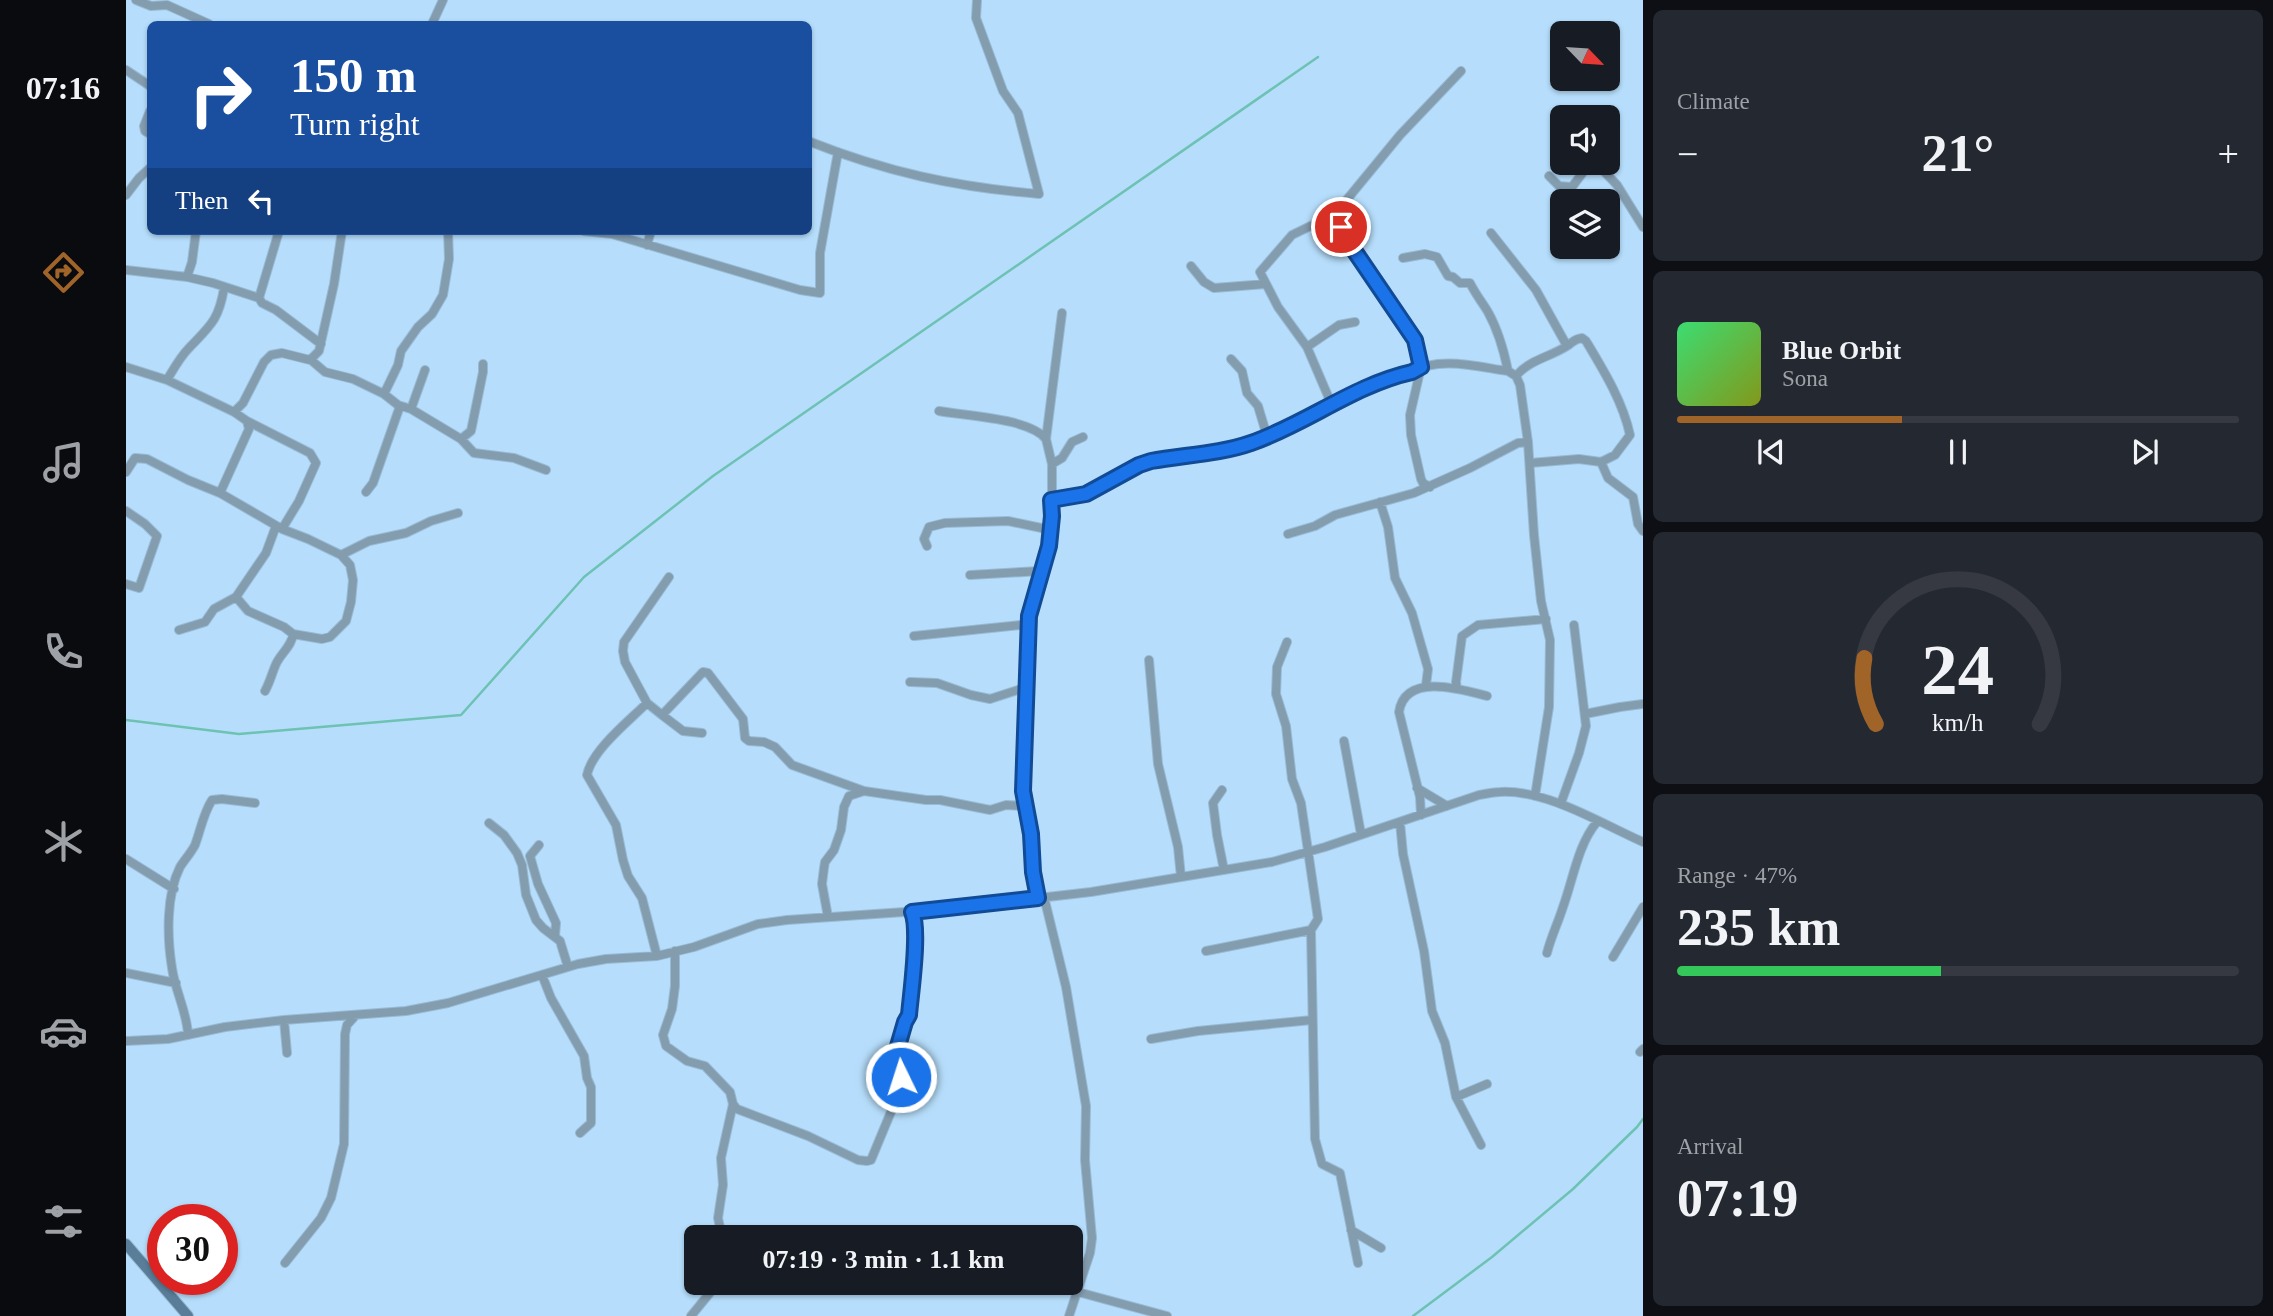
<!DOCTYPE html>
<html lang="en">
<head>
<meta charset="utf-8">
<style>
	:root { --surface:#171b24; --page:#242831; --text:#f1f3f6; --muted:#9ea1a6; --line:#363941; --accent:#a06328 }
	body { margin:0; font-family:Georgia,serif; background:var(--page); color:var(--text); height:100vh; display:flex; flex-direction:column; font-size:26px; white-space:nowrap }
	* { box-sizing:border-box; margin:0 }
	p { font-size:23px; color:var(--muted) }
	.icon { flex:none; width:38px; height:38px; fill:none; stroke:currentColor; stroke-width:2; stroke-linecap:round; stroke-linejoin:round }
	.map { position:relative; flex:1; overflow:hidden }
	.panel { display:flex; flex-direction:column; gap:10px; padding:10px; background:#0d0f14; width:630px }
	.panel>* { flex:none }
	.guide { position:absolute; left:21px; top:21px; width:665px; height:214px; border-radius:10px; box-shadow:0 2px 5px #0004; background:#1a4fa0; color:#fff; overflow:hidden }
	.needle { width:46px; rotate:115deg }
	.fabs { position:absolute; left:1424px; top:21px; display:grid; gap:14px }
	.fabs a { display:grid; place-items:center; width:70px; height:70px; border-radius:10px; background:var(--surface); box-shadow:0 2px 5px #0004; font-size:35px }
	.speed { position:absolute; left:21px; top:1204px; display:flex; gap:14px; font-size:35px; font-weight:700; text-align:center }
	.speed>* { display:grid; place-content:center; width:91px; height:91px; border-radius:50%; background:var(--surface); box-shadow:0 2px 5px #0004; line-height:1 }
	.speed .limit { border:10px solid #d22; background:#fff; color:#111 }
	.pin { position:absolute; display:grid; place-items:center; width:60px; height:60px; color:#fff; margin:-30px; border:4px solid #fff; border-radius:50%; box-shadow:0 2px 7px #0007 }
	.me { position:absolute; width:77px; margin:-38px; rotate:356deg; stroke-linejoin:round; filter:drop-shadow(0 0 5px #0008) }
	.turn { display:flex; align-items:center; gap:24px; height:147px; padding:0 28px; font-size:32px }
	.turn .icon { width:91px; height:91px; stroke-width:2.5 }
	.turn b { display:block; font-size:49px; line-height:60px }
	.then { display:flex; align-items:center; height:66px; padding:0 28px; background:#0003; gap:14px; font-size:26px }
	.big { font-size:52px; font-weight:700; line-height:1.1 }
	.panel .widget { flex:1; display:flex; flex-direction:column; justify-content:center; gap:10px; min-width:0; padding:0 24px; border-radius:10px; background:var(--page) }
	.panel .dial { align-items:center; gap:0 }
	.dial svg { height:182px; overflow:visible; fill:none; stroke:var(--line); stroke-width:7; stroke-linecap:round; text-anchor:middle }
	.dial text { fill:var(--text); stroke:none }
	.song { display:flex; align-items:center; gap:21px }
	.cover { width:84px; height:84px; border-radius:10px; background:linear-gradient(135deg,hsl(140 70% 55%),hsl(70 70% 35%)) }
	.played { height:7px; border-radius:4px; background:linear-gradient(90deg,var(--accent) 40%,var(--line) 40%) }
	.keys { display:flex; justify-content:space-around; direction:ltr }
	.heat { display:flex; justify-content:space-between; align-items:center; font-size:38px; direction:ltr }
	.charge { height:10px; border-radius:5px; background:linear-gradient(90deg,#34c759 47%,var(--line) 0) }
	.trip { position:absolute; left:558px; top:1225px; width:399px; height:70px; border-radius:10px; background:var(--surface); box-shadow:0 2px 5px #0004; font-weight:700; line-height:70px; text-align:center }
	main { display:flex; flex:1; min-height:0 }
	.tab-bar { display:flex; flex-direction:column; width:126px; justify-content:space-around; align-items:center; background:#090b0e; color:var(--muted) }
	.tab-bar .icon { width:49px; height:49px }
	.tab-bar .on { color:var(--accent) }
	.tab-bar b { font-size:32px; color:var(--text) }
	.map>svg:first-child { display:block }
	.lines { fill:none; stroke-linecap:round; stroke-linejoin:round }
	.stream { stroke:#6dc2b3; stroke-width:2.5 }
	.minor-casing { stroke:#98bbd5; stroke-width:10 }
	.secondary-casing { stroke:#98bbd5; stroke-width:12 }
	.minor { stroke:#839cae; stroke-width:8 }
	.secondary { stroke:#5a7e99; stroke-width:10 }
	.route-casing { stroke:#114b97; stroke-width:18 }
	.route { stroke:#1a73e8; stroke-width:12 }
</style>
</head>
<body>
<main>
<nav class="tab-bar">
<b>07:16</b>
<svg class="icon on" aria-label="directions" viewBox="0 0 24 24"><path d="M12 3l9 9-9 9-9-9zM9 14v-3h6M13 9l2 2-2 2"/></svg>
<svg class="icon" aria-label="music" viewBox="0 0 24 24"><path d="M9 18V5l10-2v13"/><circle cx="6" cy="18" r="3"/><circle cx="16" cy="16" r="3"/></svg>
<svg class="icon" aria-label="phone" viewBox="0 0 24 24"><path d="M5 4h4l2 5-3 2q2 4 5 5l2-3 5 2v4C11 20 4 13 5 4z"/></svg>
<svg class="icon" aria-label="climate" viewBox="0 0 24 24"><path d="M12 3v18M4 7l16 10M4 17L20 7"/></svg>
<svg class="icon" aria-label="car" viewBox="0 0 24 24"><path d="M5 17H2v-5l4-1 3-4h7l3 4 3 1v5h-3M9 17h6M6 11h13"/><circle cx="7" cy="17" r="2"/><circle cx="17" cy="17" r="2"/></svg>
<svg class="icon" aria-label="filters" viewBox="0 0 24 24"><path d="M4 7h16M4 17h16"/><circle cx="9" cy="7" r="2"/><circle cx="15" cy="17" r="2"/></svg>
</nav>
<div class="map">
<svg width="1517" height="1316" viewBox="0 0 1517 1316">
	<rect width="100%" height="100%" fill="#b6defc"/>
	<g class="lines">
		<path class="stream" d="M0 720 113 734 335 715 458 577 587 476 1192 57
			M1287 1316 1366 1257 1447 1189 1511 1127 1517 1119"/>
		<g class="minor-casing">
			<path id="minor" d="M10 0 25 6 41 5 83 24
				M306 24 317 0
				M0 70 24 86
				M24 111 18 126 19 131 24 134
				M682 141C760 172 829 187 913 194L892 113 877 91 850 18 851 0
				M1423 176 1433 186 1446 187 1464 163H1470L1491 185 1517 227
				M0 195 13 178 24 168
				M1209 214 1221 240 1289 340 1295 367 1284 415 1285 435 1295 479 1297 483 1304 487
				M153 231 133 298 136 303 150 310 195 344
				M458 231 486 234 674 290 694 293V253L712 152
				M1365 233 1410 290 1441 346
				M521 245 525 231
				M1277 258 1299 254 1311 257 1322 276 1327 277 1334 283H1344C1350 295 1356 302 1362 312 1372 330 1378 351 1382 371
				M1065 266 1078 282 1088 288 1140 284
				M0 270 61 277 87 283 133 298
				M61 277 66 262 70 231
				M1181 347 1213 325 1229 322
				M1105 359 1116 371 1121 393 1132 406 1141 436
				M185 360 199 372 227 379 258 394 272 405 285 409 299 370
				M0 367 41 380 108 412 121 421 123 429 94 493 156 529 182 539 215 555 224 565 227 580 225 602 220 621 204 637 196 639 167 634 158 627 122 611 110 597
				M1390 376C1403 360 1424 357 1441 346 1447 342 1448 339 1456 338L1460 341C1478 371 1497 402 1504 435L1489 455 1475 462 1453 459 1404 463
				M41 380C47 370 54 357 63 348 84 326 93 320 98 288
				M258 394 272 365 275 351 292 327 306 314 317 295 323 259 322 231
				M1205 403 1181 347 1152 307 1134 272 1166 235 1209 214 1274 135 1335 71
				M285 409 335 439 345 431 357 372V364
				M813 411C840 416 903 418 920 439
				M108 412 117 403 138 362 145 355 156 353 184 360 193 351 208 284 216 231
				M121 421 184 453 190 463 173 501 156 529
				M335 439 348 453 388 458 420 470
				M1475 462 1482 478 1507 497 1512 524 1517 531
				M926 464 936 458 946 442 957 437
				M0 472 9 458 21 459 62 480 94 493
				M240 492 247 483 274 406
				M925 500 960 494 1012 465 1025 461 1101 449 1125 443 1169 424 1221 396 1286 372C1313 356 1352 367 1382 371L1390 376 1394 385 1402 442 1408 535 1415 601 1424 640 1423 707 1409 796
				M1254 502 1262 527 1269 578 1286 613 1302 669 1300 685
				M0 511 19 524 31 536 13 588 0 584
				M1162 534 1189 526 1209 515 1288 493 1344 468 1392 443 1402 442
				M801 546 798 539 803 527 819 523 882 521 925 530
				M215 555 243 541 280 533 305 521 332 513
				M844 575 914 571
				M543 577 498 642 497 651 499 662 521 703 536 715 577 672 582 673 617 719 619 738 623 741 638 742 649 747 666 765 738 791
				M53 630 79 622 88 609 110 597 140 553 150 526
				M788 636 894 625 902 627
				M1023 660 1032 764 1052 847 1055 877
				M784 682 811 683 845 695 864 699 901 687
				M1331 688 1330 682 1336 636 1352 625 1420 619
				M139 691C144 682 146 673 150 664 155 653 166 646 167 634
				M521 703C503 721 466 750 461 775L490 825 497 860 502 876 516 898 531 956
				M1459 714 1494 707 1517 704
				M536 715 557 731 576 733
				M1218 741 1235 834
				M1291 788 1321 806
				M1096 790 1087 803 1091 835 1098 870
				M1435 803 1453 753 1460 726 1448 625
				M1295 815 1294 797 1273 712C1279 672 1335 689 1361 696
				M1274 822 1277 854 1298 951 1306 1011 1319 1043 1330 1097 1355 1145
				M363 823 378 835 391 853 396 865 400 895 410 920 417 928 434 941 442 967
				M413 845 404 856 412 884 430 923 429 936
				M0 859 48 889
				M918 897 940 987 960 1106 959 1160 966 1238 964 1253 943 1316
				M912 898 907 872 905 834 897 791 903 616 923 546 926 516V464L920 439 936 313
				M702 917 696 884 698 868 699 862 708 850 715 830 718 807 723 796 738 791 800 800H814L864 810 880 805 899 806
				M1185 930 1189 1139 1196 1164 1214 1173 1232 1263
				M549 951V986L546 1009 537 1035 540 1046 561 1061 579 1066 604 1092 607 1104 595 1158 597 1185 592 1218 596 1237
				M1080 951 1185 930 1192 919 1175 803 1166 779 1160 726 1150 694 1151 667 1161 642
				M1421 953C1425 937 1432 923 1437 907 1447 880 1452 844 1471 822
				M1487 957 1517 907
				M0 973 50 983
				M416 975 425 998 458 1056 461 1078 465 1087V1123L454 1133
				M158 1020 161 1053
				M62 1035C61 1011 49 991 46 968 41 937 40 895 54 867 59 859 65 853 69 845 75 829 77 814 86 800L96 799 129 803
				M1025 1039 1072 1031 1186 1020
				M0 1041 42 1039 99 1027 158 1020 280 1011 322 1003 452 964 480 959 531 956 568 947 632 924 661 920 808 910 965 892 1146 862 1199 847 1353 795C1360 794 1367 792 1374 792 1420 789 1476 824 1517 842
				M1514 1052 1517 1049
				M1330 1097 1361 1084
				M607 1104 611 1109 682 1136 732 1160 741 1161 745 1160 767 1107 778 1056 772 1046 779 1022 783 1015C786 990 795 932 786 912
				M1225 1230 1255 1248
				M159 1263 195 1218 205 1198 218 1144 219 1034 221 1025 230 1015
				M952 1292 1041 1316
				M565 1316 592 1283"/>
		</g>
		<g class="secondary-casing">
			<path id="secondary" d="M0 1244 62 1316"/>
		</g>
		<use href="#minor" class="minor"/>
		<use href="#secondary" class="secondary"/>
	</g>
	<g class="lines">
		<g class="route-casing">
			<path id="route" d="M775 1077 778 1056 772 1046 779 1022 783 1015C785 992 794 930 786 912L912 898 907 872 905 834 897 791 903 616 923 546 926 516 925 500 960 494 1013 465 1025 461C1057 455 1094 454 1125 443 1180 424 1228 385 1286 372L1295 367 1289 340 1221 240 1215 227"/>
		</g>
		<use href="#route" class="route"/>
	</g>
</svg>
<div class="fabs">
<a><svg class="needle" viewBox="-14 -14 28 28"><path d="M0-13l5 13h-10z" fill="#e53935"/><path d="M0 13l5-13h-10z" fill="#9ea1a6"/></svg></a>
<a><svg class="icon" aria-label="sound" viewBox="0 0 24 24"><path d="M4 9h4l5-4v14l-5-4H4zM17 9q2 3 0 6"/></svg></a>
<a><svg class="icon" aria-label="layers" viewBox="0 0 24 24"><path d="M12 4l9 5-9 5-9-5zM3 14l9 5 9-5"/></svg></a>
</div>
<div class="speed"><div class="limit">30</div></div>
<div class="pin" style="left:1215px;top:227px;background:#d93025"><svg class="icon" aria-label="arrive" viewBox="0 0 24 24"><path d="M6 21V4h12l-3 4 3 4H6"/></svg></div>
<svg class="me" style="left:775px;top:1077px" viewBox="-20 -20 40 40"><circle r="17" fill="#1a73e8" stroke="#fff" stroke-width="3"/><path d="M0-11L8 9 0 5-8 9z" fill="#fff"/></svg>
<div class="trip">07:19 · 3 min · 1.1 km</div>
<div class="guide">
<div class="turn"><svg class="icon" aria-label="right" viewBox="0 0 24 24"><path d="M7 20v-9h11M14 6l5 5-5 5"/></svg><div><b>150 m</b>Turn right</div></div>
<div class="then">Then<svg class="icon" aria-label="left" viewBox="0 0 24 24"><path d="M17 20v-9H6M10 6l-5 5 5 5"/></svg></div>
</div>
</div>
<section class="panel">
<div class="widget"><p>Climate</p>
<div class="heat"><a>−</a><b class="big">21°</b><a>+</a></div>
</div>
<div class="widget">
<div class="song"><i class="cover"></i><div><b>Blue Orbit</b><p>Sona</p></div></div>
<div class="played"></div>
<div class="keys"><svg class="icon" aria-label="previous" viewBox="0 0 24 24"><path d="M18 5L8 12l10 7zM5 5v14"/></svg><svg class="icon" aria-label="pause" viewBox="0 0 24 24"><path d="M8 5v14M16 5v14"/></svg><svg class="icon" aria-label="next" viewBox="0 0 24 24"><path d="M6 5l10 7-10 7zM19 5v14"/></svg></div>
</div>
<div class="widget dial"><svg viewBox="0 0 100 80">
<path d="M14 69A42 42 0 1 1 86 69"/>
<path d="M14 69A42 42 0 0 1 9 40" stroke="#a06328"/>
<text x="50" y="56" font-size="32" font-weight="700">24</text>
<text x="50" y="72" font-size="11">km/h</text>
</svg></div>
<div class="widget"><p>Range · 47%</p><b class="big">235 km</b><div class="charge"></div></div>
<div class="widget"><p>Arrival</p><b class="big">07:19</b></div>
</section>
</main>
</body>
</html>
